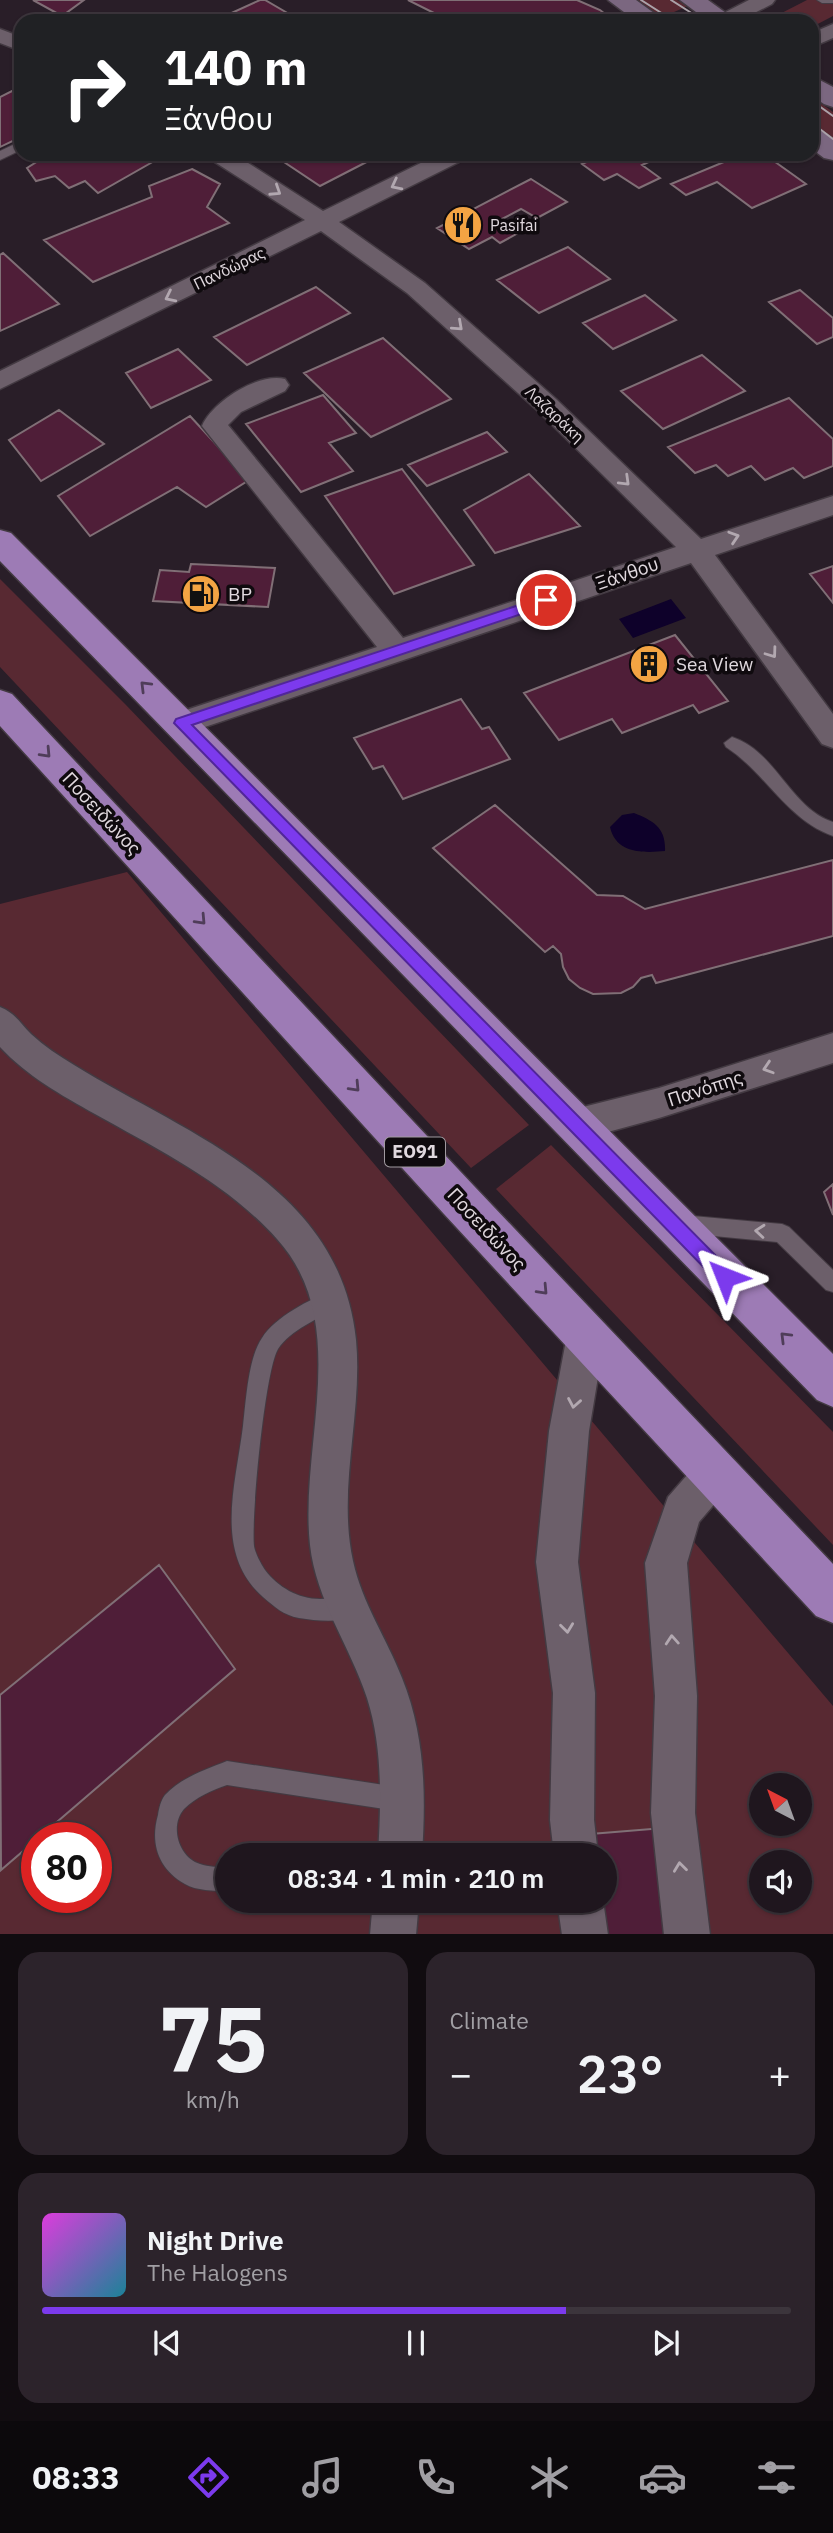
<!DOCTYPE html>
<html lang="en">
<head>
<meta charset="utf-8">
<style>
	:root { --surface:#1f161e; --page:#2c232b; --text:#f1f3f6; --muted:#a19fa4; --line:#3c353c; --accent:#7c3aed }
	body { margin:0; font-family:"IBM Plex Sans",sans-serif; background:var(--page); color:var(--text); height:100vh; display:flex; flex-direction:column; font-size:26px; white-space:nowrap }
	* { box-sizing:border-box; margin:0 }
	p { font-size:23px; color:var(--muted) }
	.icon { flex:none; width:38px; height:38px; fill:none; stroke:currentColor; stroke-width:2; stroke-linecap:round; stroke-linejoin:round }
	.map { position:relative; height:1934px; overflow:hidden }
	.side { display:flex; flex-direction:column; gap:18px; padding:18px; background:#110c10; flex:1 }
	.side>* { flex:none }
	.banner { position:absolute; left:14px; top:14px; width:805px; height:147px; border-radius:21px; box-shadow:0 2px 5px #0004,0 0 0 2px var(--line); background:#202124; color:#fff; overflow:hidden }
	.needle { width:46px; rotate:319deg }
	.tools { position:absolute; left:749px; top:1773px; display:grid; gap:14px }
	.tools a { display:grid; place-items:center; width:63px; height:63px; border-radius:50%; background:var(--surface); box-shadow:0 2px 5px #0004,0 0 0 2px var(--line); font-size:35px }
	.speed { position:absolute; left:21px; top:1822px; display:flex; gap:14px; font-size:35px; font-weight:700; text-align:center }
	.speed>* { display:grid; place-content:center; width:91px; height:91px; border-radius:50%; background:var(--surface); box-shadow:0 2px 5px #0004,0 0 0 2px var(--line); line-height:1 }
	.speed .limit { border:10px solid #d22; background:#fff; color:#111 }
	.pin { position:absolute; display:grid; place-items:center; width:60px; height:60px; color:#fff; margin:-30px; border:4px solid #fff; border-radius:50%; box-shadow:0 2px 7px #0007 }
	.me { position:absolute; width:77px; margin:-38px; rotate:315deg; stroke-linejoin:round; filter:drop-shadow(0 0 5px #0008) }
	.turn { display:flex; align-items:center; gap:24px; height:147px; padding:0 35px; font-size:32px }
	.turn .icon { width:91px; height:91px; stroke-width:2.5 }
	.turn b { display:block; font-size:49px; line-height:60px }
	.big { font-size:52px; font-weight:600; line-height:1.1 }
	.side .tile { flex:1; display:flex; flex-direction:column; justify-content:center; gap:10px; min-width:0; padding:0 24px; border-radius:21px; background:var(--page) }
	.side .dial { align-items:center; gap:0 }
	.dial b { font-size:91px; line-height:1 }
	.song { display:flex; align-items:center; gap:21px }
	.cover { width:84px; height:84px; border-radius:10px; background:linear-gradient(135deg,hsl(300 70% 55%),hsl(190 70% 35%)) }
	.played { height:7px; border-radius:4px; background:linear-gradient(90deg,var(--accent) 70%,var(--line) 70%) }
	.keys { display:flex; justify-content:space-around; direction:ltr }
	.heat { display:flex; justify-content:space-between; align-items:center; font-size:38px; direction:ltr }
	.side .tiles { flex:1; display:grid; gap:18px; grid-template-columns:1fr 1fr }
	.tile:last-child { grid-column:span 2 }
	.trip { position:absolute; left:215px; top:1843px; width:402px; height:70px; border-radius:35px; background:var(--surface); box-shadow:0 2px 5px #0004,0 0 0 2px var(--line); font-weight:600; line-height:70px; text-align:center }
	.dock { display:flex; height:112px; justify-content:space-around; align-items:center; background:#0c090c; color:var(--muted) }
	.dock .icon { width:49px; height:49px }
	.dock .selected { color:var(--accent) }
	.dock b { font-size:32px; color:var(--text) }
	.map>svg:first-child { display:block }
	.green { fill:#582932; fill-rule:evenodd }
	.water { fill:#0e012a }
	.building { fill:#4f1e38; stroke:#806f76; stroke-width:2 }
	.lines { fill:none; stroke-linecap:round; stroke-linejoin:round }
	.lane-casing { stroke:#433a42; stroke-width:2 }
	.street-casing { stroke:#433a42; stroke-width:3 }
	.secondary-casing { stroke:#433a42; stroke-width:3 }
	.highway-casing { stroke:#433a42; stroke-width:3 }
	.lane { fill:#6c5f6a; fill-rule:evenodd }
	.street { fill:#6c5f6a; fill-rule:evenodd }
	.secondary { fill:#7b6780; fill-rule:evenodd }
	.highway { fill:#9d7bb5; fill-rule:evenodd }
	.tram { stroke:#aba2a9; stroke-width:2 }
	.oneway { stroke:#b2a8b0 }
	.oneway2 { stroke:#4f3d59 }
	.route { fill:#7c3aed; stroke:#51269a; stroke-width:2 }
	.labels { text-anchor:middle; stroke-width:7; stroke-linejoin:round; paint-order:stroke }
	.far-poi-label { font-size:16px; fill:#e0d8de; stroke:#0f0a0e; text-anchor:start }
	.far-street-label { font-size:16px; fill:#e0d8de; stroke:#0f0a0e }
	.shield { fill:#0f0a0e; stroke:#a19aa0; stroke-width:2 }
	.shield-label { font-size:18px; font-weight:bold; fill:#e0d8de }
	.street-label { font-size:19px; fill:#e0d8de; stroke:#0f0a0e }
	.poi-label { font-size:19px; fill:#e0d8de; stroke:#0f0a0e; text-anchor:start }
</style>
</head>
<body>
<div class="map">
<svg width="833" height="1935" viewBox="0 0 833 1935">
	<rect width="100%" height="100%" fill="#291e28"/>
	<path class="green" d="M632 0H677L688 6 660 18Z
		M807 0H833V16L812 27V21H766Z
		M812 97 833 112V143L812 127Z
		M0 579 126 705 529 1125 471 1168 0 667Z
		M127 872 833 1706V1934L0 1935V904ZM761 1785H800V1824H761ZM37 1838H96V1897H37ZM228 1855H606V1900H228ZM761 1862H800V1900H761Z
		M551 1145 833 1432V1545L496 1189Z"/>
	<path class="water" d="M671 599 686 618 633 638 619 619Z
		M634 813C654 821 666 828 665 851 644 853 616 854 610 827L622 815Z"/>
	<path class="building" d="M33 0H84L62 16Z
		M260 0H265L301 21H214Z
		M408 0H577L600 10 614 21H450Z
		M16 89 21 93V137L0 147V97Z
		M39 154H147L156 160 98 193 85 181 69 188 55 176 36 181 27 168 41 159Z
		M272 154H382L320 186Z
		M604 154H645L653 160 642 165 660 178 639 188 617 174 604 180 582 164Z
		M743 154H764L806 184 752 208 717 182 686 195 671 184Z
		M192 169 220 184 207 207 229 223 93 282 44 240 152 197 149 186Z
		M531 179 567 202 537 218 521 209 502 219 520 232 500 243 492 237 469 249 437 228Z
		M568 247 610 279 539 313 497 280Z
		M3 253 59 304 0 331V255Z
		M316 287 350 313 247 365 214 337Z
		M800 290 833 318V337L817 344 769 302Z
		M645 295 676 320 613 349 583 323Z
		M383 338 451 399 371 437 304 373Z
		M178 349 211 380 151 408 126 373Z
		M702 355 745 391 663 429 621 391Z
		M323 395 356 433 329 443 353 471 301 492 246 424Z
		M789 398 833 439V466L804 478 793 468 765 480 751 466 728 476 716 465 695 473 668 447Z
		M59 410 104 444 41 481 9 440Z
		M190 416 249 480 206 507 177 487 90 536 58 496Z
		M487 432 507 452 427 486 408 465Z
		M402 469 474 565 394 594 325 496Z
		M529 474 580 526 495 553 464 510Z
		M191 564 275 568 268 607 153 601 160 570 189 572Z
		M833 566V603L810 574Z
		M675 635 728 701 699 713 693 705 622 733 612 719 559 740 524 693Z
		M461 699 482 729 489 727 510 759 403 799 383 766 373 769 354 738Z
		M495 805 597 895 623 896 645 909 833 860V936L656 983 652 975 641 978 633 987 621 993 593 994 580 988 569 979 563 967 561 954 553 946 545 952 433 848Z
		M833 1184V1215L824 1192Z
		M159 1565 235 1669 1 1870 0 1695Z
		M688 1826 704 1935H564L560 1900H606V1855H556L554 1837Z"/>
	<g class="lines">
		<g class="lane-casing">
			<path id="lane" d="M817 0H833V3H822Z
				M21 141V150L0 160V151Z
				M732 737C776 751 790 808 833 822V836C787 820 766 773 726 747L724 743Z
				M682 1215 782 1224 789 1227 833 1270V1292L826 1290 777 1242 682 1233 675 1230 672 1224 675 1218Z
				M332 1291 339 1293 342 1300 339 1307C320 1318 290 1330 278 1349 265 1371 251 1517 254 1546 255 1553 261 1564 265 1570 278 1587 298 1599 320 1599 333 1599 345 1595 357 1600L360 1608 357 1616C339 1623 318 1621 299 1618 283 1615 275 1607 263 1597 213 1553 236 1484 243 1426 246 1402 248 1358 262 1338 275 1317 310 1299 332 1291Z
				M227 1761 404 1788 412 1792 416 1800 412 1808 404 1812 227 1785C212 1790 196 1797 184 1809 169 1826 179 1858 200 1864 208 1867 219 1867 228 1868V1892C214 1890 196 1891 185 1884 158 1869 150 1843 158 1815 159 1808 161 1800 165 1795 182 1777 205 1770 227 1761Z"/>
		</g>
		<g class="street-casing">
			<path id="street" d="M749 0H775L772 4 739 21H713L716 17Z
				M833 24V38L812 47V33Z
				M0 29 21 37V51L0 43Z
				M207 154H234L323 211 439 154H468L465 159 339 222 425 283 556 399 701 539 833 496V515L715 555 833 714V748L822 744 691 563 193 731 182 734 171 731 167 723 171 715 377 647 202 426C212 402 259 372 285 379L289 385 285 391 241 412 228 425 403 638 676 547 538 411 407 293 321 231 0 389V371L305 220 210 159Z
				M0 1007C15 1013 20 1023 31 1034 44 1046 59 1056 74 1065 189 1136 340 1185 356 1340 363 1413 337 1488 353 1561 362 1603 387 1639 402 1678 425 1735 426 1794 422 1855H378C381 1803 383 1748 367 1698 350 1646 316 1600 310 1545 299 1445 353 1323 277 1239 227 1183 159 1150 95 1114 61 1095 27 1076 0 1047Z
				M833 1033V1063L659 1118 575 1141 563 1136 557 1125 563 1114 575 1109 659 1088Z
				M586 1317 599 1322 605 1335 589 1431 578 1562 595 1693 594 1820 598 1855H554L550 1820 553 1693 536 1562 549 1431 567 1335 573 1322Z
				M715 1453 729 1459 735 1473 729 1487 699 1522 687 1563 697 1696 695 1813 710 1935H664L651 1813 655 1696 645 1563 668 1497 701 1459Z
				M373 1900H419L416 1935H370Z
				M557 1900H603L608 1935H562Z"/>
		</g>
		<g class="secondary-casing">
			<path id="secondary" d="M608 0H636L665 21H636Z
				M680 0H708L737 21H708Z
				M812 76 833 87V107L824 104 812 96Z
				M812 128 821 131 833 139V160L824 158 812 149Z"/>
		</g>
		<g class="highway-casing">
			<path id="highway" d="M0 530 11 533 833 1354V1407L817 1400 0 561Z
				M0 690 12 694 474 1186 833 1564V1623L816 1616 444 1214 0 726Z"/>
		</g>
		<use href="#lane" class="lane"/>
		<use href="#street" class="street"/>
		<use href="#secondary" class="secondary"/>
		<use href="#highway" class="highway"/>
		<path class="tram" d="M641 0 674 21
			M671 0 704 21
			M812 101 833 116
			M812 123 833 139"/>
	</g>
	<defs><path id="oneway-chevron" d="M-2-3.5L2.5 0L-2 3.5" fill="none" stroke-width="1.6" stroke-linecap="round" stroke-linejoin="round" transform="scale(1.75)"/></defs>
	<g class="oneway">
		<use href="#oneway-chevron" transform="translate(396 185) rotate(153)"/>
		<use href="#oneway-chevron" transform="translate(276 191) rotate(33)"/>
		<use href="#oneway-chevron" transform="translate(170 297) rotate(154)"/>
		<use href="#oneway-chevron" transform="translate(458 326) rotate(42)"/>
		<use href="#oneway-chevron" transform="translate(625 481) rotate(44)"/>
		<use href="#oneway-chevron" transform="translate(734 537) rotate(-18)"/>
		<use href="#oneway-chevron" transform="translate(772 653) rotate(54)"/>
		<use href="#oneway-chevron" transform="translate(768 1068) rotate(162)"/>
		<use href="#oneway-chevron" transform="translate(760 1231) rotate(-175)"/>
		<use href="#oneway-chevron" transform="translate(574 1403) rotate(100)"/>
		<use href="#oneway-chevron" transform="translate(567 1628) rotate(83)"/>
		<use href="#oneway-chevron" transform="translate(672 1640) rotate(-94)"/>
		<use href="#oneway-chevron" transform="translate(680 1867) rotate(-97)"/>
	</g>
	<g class="oneway2">
		<use href="#oneway-chevron" transform="translate(145 686) rotate(-135)"/>
		<use href="#oneway-chevron" transform="translate(46 753) rotate(47)"/>
		<use href="#oneway-chevron" transform="translate(201 920) rotate(47)"/>
		<use href="#oneway-chevron" transform="translate(355 1087) rotate(47)"/>
		<use href="#oneway-chevron" transform="translate(543 1290) rotate(47)"/>
		<use href="#oneway-chevron" transform="translate(785 1337) rotate(-135)"/>
	</g>
	<path class="route" d="M546 596 551 597V604L192 725 731 1271 734 1277 731 1283 725 1286 719 1283 174 723 176 719Z"/>
	<defs>
		<g id="restaurant-disc" transform="scale(2.0125)"><circle r="9.5" fill="#f3a443" stroke="#0f0a0e"/><path d="M-5-6h1v4h1v-4h1v4h1v-4h1v5L-1.5 .5V6h-2V.5L-5-1ZM5-6V6H3V1.5H1.5Q1.5-4 5-6Z" fill="#111"/></g>
		<g id="fuel-disc" transform="scale(2.0125)"><circle r="9.5" fill="#f3a443" stroke="#0f0a0e"/><path d="M-5.5-6h7V0h2V4h1.3V-2.5L3-4.5l.8-.8L6-3V5H2.5V1h-1V6h-7ZM-4.2-4.7v3.2H.2V-4.7Z" fill="#111"/></g>
		<g id="building-disc" transform="scale(2.0125)"><circle r="9.5" fill="#f3a443" stroke="#0f0a0e"/><path d="M-4-6H4V6H1V3H-1V6H-4ZM-2.5-4.3h1.7v1.8h-1.7ZM.8-4.3h1.7v1.8H.8ZM-2.5-1h1.7V.8h-1.7ZM.8-1h1.7V.8H.8Z" fill="#111"/></g>
	</defs>
	<g fill-rule="evenodd">
		<use href="#restaurant-disc" x="463" y="225"/>
		<use href="#fuel-disc" x="201" y="594"/>
		<use href="#building-disc" x="649" y="664"/>
	</g>
	<g class="labels">
		<g class="far-poi-label">
			<text x="490" y="231">Pasifai</text>
		</g>
		<g class="far-street-label">
			<text transform="translate(229 268) rotate(-26)" y="6">Πανδώρας</text>
			<text transform="translate(555 414) rotate(43)" y="6">Λαζαράκη</text>
		</g>
		<rect class="shield" x="385" y="1137.5" width="60" height="29" rx="5"/>
		<g class="shield-label">
			<text x="415" y="1158">ΕΟ91</text>
		</g>
		<g class="street-label">
			<text transform="translate(627 573) rotate(-19)" y="7">Ξάνθου</text>
			<text transform="translate(102 813) rotate(47)" y="7">Ποσειδώνος</text>
			<text transform="translate(705 1088) rotate(-18)" y="7">Πανόπης</text>
			<text transform="translate(487 1229) rotate(47)" y="7">Ποσειδώνος</text>
		</g>
		<g class="poi-label">
			<text x="228" y="601">BP</text>
			<text x="676" y="671">Sea View</text>
		</g>
	</g>
</svg>
<div class="tools">
<a><svg class="needle" viewBox="-14 -14 28 28"><path d="M0-13l5 13h-10z" fill="#e53935"/><path d="M0 13l5-13h-10z" fill="#a19fa4"/></svg></a>
<a><svg class="icon" aria-label="sound" viewBox="0 0 24 24"><path d="M4 9h4l5-4v14l-5-4H4zM17 9q2 3 0 6"/></svg></a>
</div>
<div class="speed"><div class="limit">80</div></div>
<div class="pin" style="left:546px;top:600px;background:#d93025"><svg class="icon" aria-label="arrive" viewBox="0 0 24 24"><path d="M6 21V4h12l-3 4 3 4H6"/></svg></div>
<svg class="me" style="left:725px;top:1277px" viewBox="-20 -20 40 40"><path d="M0-17L14 15 0 8-14 15z" fill="#7c3aed" stroke="#fff" stroke-width="4"/></svg>
<div class="trip">08:34 · 1 min · 210 m</div>
<div class="banner">
<div class="turn"><svg class="icon" aria-label="right" viewBox="0 0 24 24"><path d="M7 20v-9h11M14 6l5 5-5 5"/></svg><div><b>140 m</b>Ξάνθου</div></div>
</div>
</div>
<section class="side">
<div class="tiles">
<div class="tile dial"><b>75</b><p>km/h</p></div>
<div class="tile"><p>Climate</p>
<div class="heat"><a>−</a><b class="big">23°</b><a>+</a></div>
</div>
<div class="tile">
<div class="song"><i class="cover"></i><div><b>Night Drive</b><p>The Halogens</p></div></div>
<div class="played"></div>
<div class="keys"><svg class="icon" aria-label="previous" viewBox="0 0 24 24"><path d="M18 5L8 12l10 7zM5 5v14"/></svg><svg class="icon" aria-label="pause" viewBox="0 0 24 24"><path d="M8 5v14M16 5v14"/></svg><svg class="icon" aria-label="next" viewBox="0 0 24 24"><path d="M6 5l10 7-10 7zM19 5v14"/></svg></div>
</div>
</div>
</section>
<nav class="dock">
<b>08:33</b>
<svg class="icon selected" aria-label="directions" viewBox="0 0 24 24"><path d="M12 3l9 9-9 9-9-9zM9 14v-3h6M13 9l2 2-2 2"/></svg>
<svg class="icon" aria-label="music" viewBox="0 0 24 24"><path d="M9 18V5l10-2v13"/><circle cx="6" cy="18" r="3"/><circle cx="16" cy="16" r="3"/></svg>
<svg class="icon" aria-label="phone" viewBox="0 0 24 24"><path d="M5 4h4l2 5-3 2q2 4 5 5l2-3 5 2v4C11 20 4 13 5 4z"/></svg>
<svg class="icon" aria-label="climate" viewBox="0 0 24 24"><path d="M12 3v18M4 7l16 10M4 17L20 7"/></svg>
<svg class="icon" aria-label="car" viewBox="0 0 24 24"><path d="M5 17H2v-5l4-1 3-4h7l3 4 3 1v5h-3M9 17h6M6 11h13"/><circle cx="7" cy="17" r="2"/><circle cx="17" cy="17" r="2"/></svg>
<svg class="icon" aria-label="filters" viewBox="0 0 24 24"><path d="M4 7h16M4 17h16"/><circle cx="9" cy="7" r="2"/><circle cx="15" cy="17" r="2"/></svg>
</nav>
</body>
</html>
